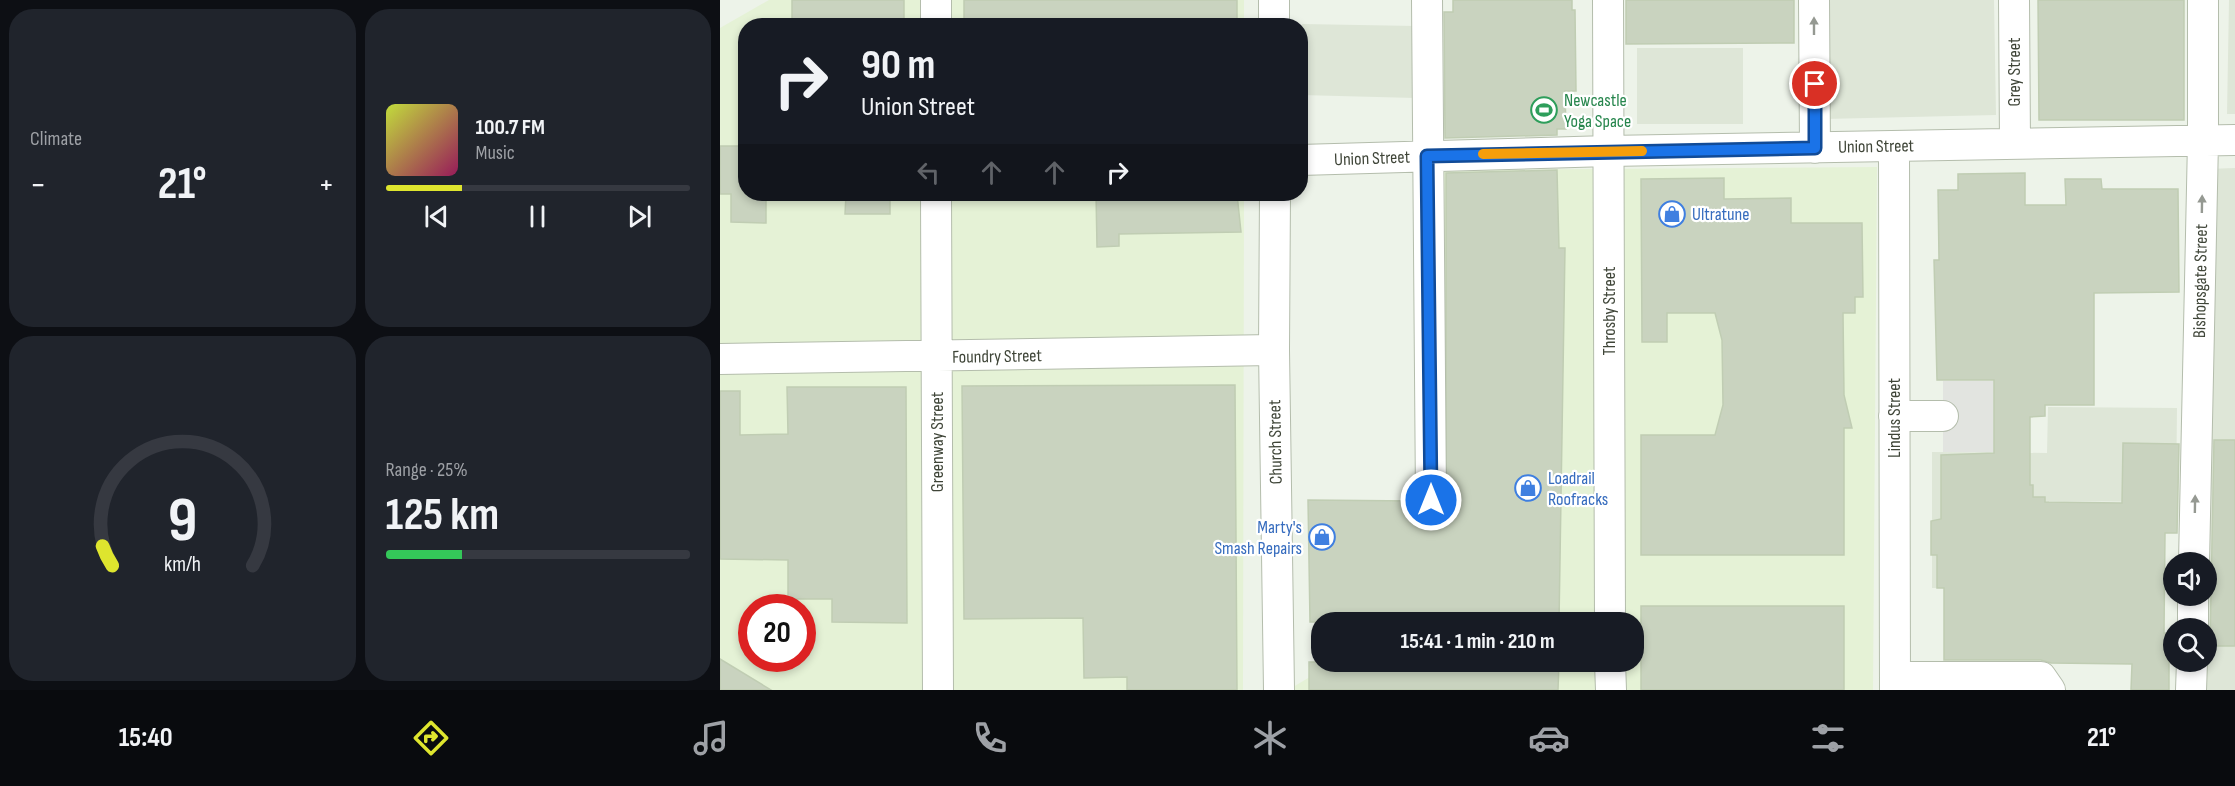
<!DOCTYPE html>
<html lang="en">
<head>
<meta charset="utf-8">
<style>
	:root { --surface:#171b24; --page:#20242c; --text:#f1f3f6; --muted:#9ea1a6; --line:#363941; --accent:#dee52e }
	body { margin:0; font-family:"Sofia Sans Condensed",sans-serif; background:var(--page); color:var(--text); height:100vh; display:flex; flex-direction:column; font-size:22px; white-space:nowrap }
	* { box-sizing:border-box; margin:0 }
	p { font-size:20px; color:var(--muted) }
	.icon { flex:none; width:33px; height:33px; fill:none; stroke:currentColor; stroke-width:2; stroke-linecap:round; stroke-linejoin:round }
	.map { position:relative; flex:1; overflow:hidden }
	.side { display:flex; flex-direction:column; gap:9px; padding:9px; background:#0d0f14; width:720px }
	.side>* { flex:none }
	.hud { position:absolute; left:18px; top:18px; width:570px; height:183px; border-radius:24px; box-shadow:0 3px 9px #0003; background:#171b24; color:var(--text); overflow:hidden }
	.controls { position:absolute; left:1443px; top:552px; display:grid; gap:12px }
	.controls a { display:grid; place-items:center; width:54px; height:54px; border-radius:50%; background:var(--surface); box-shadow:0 3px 9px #0003; font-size:30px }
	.speed { position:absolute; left:18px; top:594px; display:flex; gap:12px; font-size:30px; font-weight:700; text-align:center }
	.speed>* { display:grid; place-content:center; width:78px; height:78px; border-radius:50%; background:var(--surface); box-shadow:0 3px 9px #0003; line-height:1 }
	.speed .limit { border:9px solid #d22; background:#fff; color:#111 }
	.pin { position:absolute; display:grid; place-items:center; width:51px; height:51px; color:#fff; margin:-26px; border:3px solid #fff; border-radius:50%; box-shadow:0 2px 6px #0007 }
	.me { position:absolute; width:66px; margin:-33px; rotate:0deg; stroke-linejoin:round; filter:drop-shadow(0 0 4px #0008) }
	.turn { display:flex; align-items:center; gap:21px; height:126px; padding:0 24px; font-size:27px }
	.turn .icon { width:78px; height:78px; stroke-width:2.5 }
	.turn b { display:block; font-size:42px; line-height:51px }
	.lanes { display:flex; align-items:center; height:57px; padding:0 24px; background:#0003; justify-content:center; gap:30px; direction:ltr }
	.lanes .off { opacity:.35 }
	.big { font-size:45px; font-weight:700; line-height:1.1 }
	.side .card { flex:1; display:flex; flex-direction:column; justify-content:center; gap:9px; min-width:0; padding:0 21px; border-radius:24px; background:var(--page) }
	.side .dial { align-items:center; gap:0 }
	.dial svg { height:156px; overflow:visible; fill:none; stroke:var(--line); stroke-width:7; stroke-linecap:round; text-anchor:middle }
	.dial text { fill:var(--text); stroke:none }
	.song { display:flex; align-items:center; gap:18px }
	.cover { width:72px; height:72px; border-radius:9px; background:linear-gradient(135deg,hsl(70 70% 55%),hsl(330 70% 35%)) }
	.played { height:6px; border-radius:3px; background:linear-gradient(90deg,var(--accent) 25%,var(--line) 25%) }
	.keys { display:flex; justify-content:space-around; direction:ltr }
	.heat { display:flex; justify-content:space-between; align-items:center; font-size:33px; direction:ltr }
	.charge { height:9px; border-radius:4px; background:linear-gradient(90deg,#34c759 25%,var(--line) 0) }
	.side .tiles { flex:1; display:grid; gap:9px; grid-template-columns:repeat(2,1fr) }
	.trip { position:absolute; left:591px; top:612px; width:333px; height:60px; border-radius:24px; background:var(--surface); box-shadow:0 3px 9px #0003; font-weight:700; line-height:60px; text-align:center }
	.dock { display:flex; height:96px; justify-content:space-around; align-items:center; background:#090b0e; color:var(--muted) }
	.dock .icon { width:42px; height:42px }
	.dock .active { color:var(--accent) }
	.dock b { font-size:27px; color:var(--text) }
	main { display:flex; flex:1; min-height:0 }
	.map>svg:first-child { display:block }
	.residential { fill:#dee6d7 }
	.commercial { fill:#e5f2d6; fill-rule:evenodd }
	.parking { fill:#e2e4e0 }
	.building { fill:#c9d3bf; stroke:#c0cdb3; stroke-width:1.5 }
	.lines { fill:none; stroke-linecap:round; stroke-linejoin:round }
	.minor-casing { stroke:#b4bdac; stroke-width:32 }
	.minor { stroke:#fff; stroke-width:30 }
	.oneway { fill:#959992 }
	.route-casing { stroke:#114b97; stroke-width:15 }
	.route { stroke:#1a73e8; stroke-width:10 }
	.slow { stroke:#f59e0b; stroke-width:10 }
	.labels { text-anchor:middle; stroke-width:4.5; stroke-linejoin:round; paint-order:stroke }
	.street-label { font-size:18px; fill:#3f4538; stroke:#fff }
	.leisure-label { font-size:18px; fill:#27864d; stroke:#fff; text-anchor:start }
	.shop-label { font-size:18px; fill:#366cbe; stroke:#fff; text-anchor:start }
</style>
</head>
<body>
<main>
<section class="side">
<div class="tiles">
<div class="card"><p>Climate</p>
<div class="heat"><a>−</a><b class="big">21°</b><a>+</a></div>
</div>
<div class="card">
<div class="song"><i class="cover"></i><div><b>100.7 FM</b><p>Music</p></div></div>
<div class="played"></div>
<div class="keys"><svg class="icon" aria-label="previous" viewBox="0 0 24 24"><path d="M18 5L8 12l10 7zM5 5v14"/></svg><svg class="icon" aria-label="pause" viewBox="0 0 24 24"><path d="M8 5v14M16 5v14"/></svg><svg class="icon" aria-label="next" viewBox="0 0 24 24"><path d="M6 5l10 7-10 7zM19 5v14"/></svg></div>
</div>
<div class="card dial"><svg viewBox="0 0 100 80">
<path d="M14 69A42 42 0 1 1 86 69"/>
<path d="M14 69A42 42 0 0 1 9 59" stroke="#dee52e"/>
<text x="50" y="56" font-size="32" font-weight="700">9</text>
<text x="50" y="72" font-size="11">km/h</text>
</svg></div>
<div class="card"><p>Range · 25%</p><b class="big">125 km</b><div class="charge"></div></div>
</div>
</section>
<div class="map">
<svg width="1515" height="690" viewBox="0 0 1515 690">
	<rect width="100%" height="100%" fill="#edf3e9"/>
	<path class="residential" d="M1105 0H1274L1276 115 1104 119Z
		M1509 0H1515V114H1507Z
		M582 24 696 26 695 98 581 95Z
		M917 48H1023V124H917Z
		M1515 168V690H1478L1486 662 1487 169Z
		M1328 407 1457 408 1456 502 1329 501 1328 589 1212 588V452L1327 453Z"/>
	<path class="commercial" d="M49 0H524V25L26 26V194H524L523 690H0V28ZM32 608H82V658H32Z
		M1157 167 1153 690H568L615 662H914V622H679L719 598 715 170Z"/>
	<path class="parking" d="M1223 381H1274V452H1223Z"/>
	<path class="building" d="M72 0H184V26H72Z
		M244 0H517V26H244Z
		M733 0H852V10H855L856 91H845L846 129H837V135L725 138 724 12H733Z
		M906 0H1074V43L906 44Z
		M1318 0H1464V120H1319Z
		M0 146H26V194H42V198H46V223L11 222V194H0Z
		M837 170 839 248H845L839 622H590L588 500 694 501 696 509 711 517 720 515 726 508V173Z
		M1305 173V205H1346L1345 179H1381L1382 189H1458L1459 292 1374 293V405H1325V416L1310 417V485H1313V497H1325V502L1402 503 1403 443 1459 444 1457 533H1445L1444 633H1449V690H1411L1412 664 1331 663 1321 660H1224V588H1217V555H1211V521L1221 519V455L1274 453V380H1217L1214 260H1219L1218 190H1238V174Z
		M1004 178V199L1071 198V223H1142L1143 297H1135V313H1123L1124 395 1132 428H1124V555H921V435H995L1003 405 1002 340 995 313H947V342H922L921 179Z
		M126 194H170V214H125Z
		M376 194H517L521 232 399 234V246L377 247Z
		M515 385 517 690H407V677L364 678 363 618 244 619 242 386Z
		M67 387H186L187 623 112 622V599H68V560L0 559V391H20V435L68 434Z
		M1494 440H1515V646H1490Z
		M921 606H1124V690H921Z
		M0 659 51 690H0Z
		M589 662H839L838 690H589Z"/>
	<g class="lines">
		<g class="minor-casing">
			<path id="minor" d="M216 0V26
				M554 0V26
				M707 0 711 500
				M888 0 890 622
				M1094 0 1095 148
				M1294 0 1295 143
				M1174 146 1175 690
				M580 160 888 151 1515 140
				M216 194 218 690
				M555 194 554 350 559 690
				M0 359 554 350
				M1174 416H1223
				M1474 562 1483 141V0
				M1473 628V596
				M890 662 891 690
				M1175 677H1321L1330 690
				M1471 690 1472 662"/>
		</g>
		<use href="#minor" class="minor"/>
	</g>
	<defs><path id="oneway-solid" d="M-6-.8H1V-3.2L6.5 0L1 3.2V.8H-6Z" transform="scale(1.5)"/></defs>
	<g class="oneway">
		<use href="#oneway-solid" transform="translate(1094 26) rotate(-90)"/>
		<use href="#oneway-solid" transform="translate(1482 204) rotate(-89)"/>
		<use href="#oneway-solid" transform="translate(1475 504) rotate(-89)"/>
	</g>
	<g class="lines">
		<g class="route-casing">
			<path id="route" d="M711 500 707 156 1095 148V84"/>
		</g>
		<use href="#route" class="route"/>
		<path class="slow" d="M763 154 922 151"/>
	</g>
	<defs>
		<g id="stadium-ring" transform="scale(1.35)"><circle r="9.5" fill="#fff" stroke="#2e9e5b" stroke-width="1.5"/><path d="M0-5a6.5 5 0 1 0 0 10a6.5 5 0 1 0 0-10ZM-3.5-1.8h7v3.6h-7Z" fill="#2e9e5b"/></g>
		<g id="shop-ring" transform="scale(1.35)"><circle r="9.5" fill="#fff" stroke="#3f7fe0" stroke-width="1.5"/><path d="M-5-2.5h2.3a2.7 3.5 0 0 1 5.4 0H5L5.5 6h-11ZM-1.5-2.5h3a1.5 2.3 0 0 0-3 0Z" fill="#3f7fe0"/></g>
	</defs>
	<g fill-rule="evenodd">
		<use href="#stadium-ring" x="824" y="110"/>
		<use href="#shop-ring" x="952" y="214"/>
		<use href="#shop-ring" x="808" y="488"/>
		<use href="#shop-ring" x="602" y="537"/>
	</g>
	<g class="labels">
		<g class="street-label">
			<text transform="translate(1294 72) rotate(-90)" y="6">Grey Street</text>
			<text transform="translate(1156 146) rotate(-1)" y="6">Union Street</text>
			<text transform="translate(652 158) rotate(-2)" y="6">Union Street</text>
			<text transform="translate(1480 281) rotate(-89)" y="6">Bishopsgate Street</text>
			<text transform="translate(889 311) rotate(-90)" y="6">Throsby Street</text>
			<text transform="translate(277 356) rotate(-1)" y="6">Foundry Street</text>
			<text transform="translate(1174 418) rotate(-90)" y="6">Lindus Street</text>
			<text transform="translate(217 442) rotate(-90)" y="6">Greenway Street</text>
			<text transform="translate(555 442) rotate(-91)" y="6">Church Street</text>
		</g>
		<g class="leisure-label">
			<text x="844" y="106">Newcastle<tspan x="844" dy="21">Yoga Space</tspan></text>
		</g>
		<g class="shop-label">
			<text x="972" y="220">Ultratune</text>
			<text x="828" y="484">Loadrail<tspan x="828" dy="21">Roofracks</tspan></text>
			<text x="582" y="533" text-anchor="end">Marty's<tspan x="582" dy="21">Smash Repairs</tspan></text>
		</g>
	</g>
</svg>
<div class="controls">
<a><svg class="icon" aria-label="sound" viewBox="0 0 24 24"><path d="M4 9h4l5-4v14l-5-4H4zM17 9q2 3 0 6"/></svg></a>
<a><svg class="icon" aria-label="search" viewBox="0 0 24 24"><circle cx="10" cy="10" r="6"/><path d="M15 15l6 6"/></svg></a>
</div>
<div class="speed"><div class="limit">20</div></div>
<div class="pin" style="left:1095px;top:84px;background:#d93025"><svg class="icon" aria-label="arrive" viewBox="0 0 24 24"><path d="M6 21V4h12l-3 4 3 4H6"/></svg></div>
<svg class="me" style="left:711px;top:500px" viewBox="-20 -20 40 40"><circle r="17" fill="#1a73e8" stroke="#fff" stroke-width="3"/><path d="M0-11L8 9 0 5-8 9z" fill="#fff"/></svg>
<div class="trip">15:41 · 1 min · 210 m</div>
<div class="hud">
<div class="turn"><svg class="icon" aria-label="right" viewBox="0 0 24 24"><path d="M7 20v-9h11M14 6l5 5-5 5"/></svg><div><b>90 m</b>Union Street</div></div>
<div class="lanes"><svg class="icon off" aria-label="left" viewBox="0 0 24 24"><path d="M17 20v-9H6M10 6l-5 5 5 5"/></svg><svg class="icon off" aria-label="ahead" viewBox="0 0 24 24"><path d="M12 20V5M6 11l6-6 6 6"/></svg><svg class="icon off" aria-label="ahead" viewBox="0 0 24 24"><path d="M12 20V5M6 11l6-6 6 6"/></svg><svg class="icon" aria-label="right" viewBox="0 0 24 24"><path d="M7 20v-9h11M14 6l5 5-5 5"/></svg></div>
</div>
</div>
</main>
<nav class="dock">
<b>15:40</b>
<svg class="icon active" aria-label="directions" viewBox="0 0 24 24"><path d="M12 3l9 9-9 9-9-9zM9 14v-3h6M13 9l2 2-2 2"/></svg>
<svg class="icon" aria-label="music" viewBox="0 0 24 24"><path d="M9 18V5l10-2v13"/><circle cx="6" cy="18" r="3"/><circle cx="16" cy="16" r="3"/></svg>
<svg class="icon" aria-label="phone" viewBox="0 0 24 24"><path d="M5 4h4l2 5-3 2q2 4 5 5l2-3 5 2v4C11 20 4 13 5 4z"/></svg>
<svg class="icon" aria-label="climate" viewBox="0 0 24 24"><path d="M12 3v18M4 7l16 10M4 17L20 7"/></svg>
<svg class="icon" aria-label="car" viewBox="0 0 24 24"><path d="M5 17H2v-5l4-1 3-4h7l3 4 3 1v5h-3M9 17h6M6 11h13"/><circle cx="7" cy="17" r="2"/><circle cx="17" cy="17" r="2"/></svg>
<svg class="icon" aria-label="filters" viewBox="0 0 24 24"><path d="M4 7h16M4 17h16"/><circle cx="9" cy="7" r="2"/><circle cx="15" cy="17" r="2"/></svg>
<b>21°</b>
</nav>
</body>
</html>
